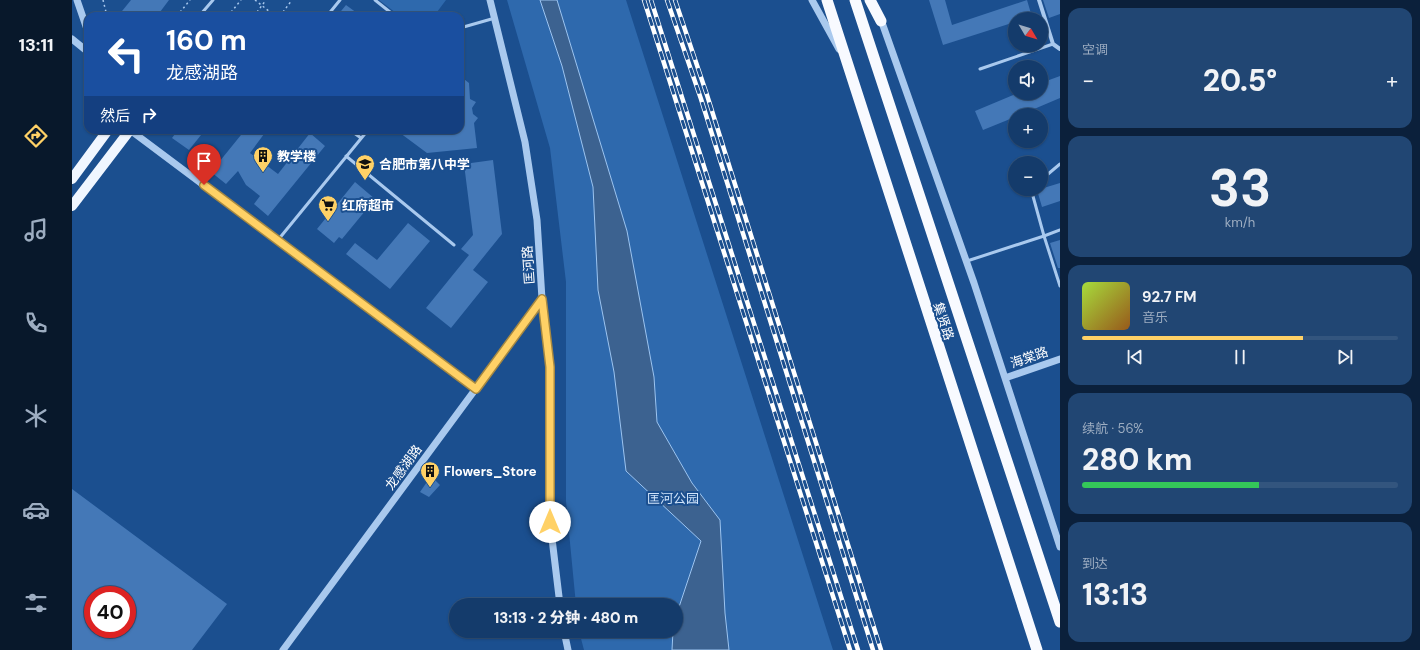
<!DOCTYPE html>
<html lang="zh">
<head>
<meta charset="utf-8">
<style>
	:root { --surface:#143b6b; --page:#214673; --text:#f1f3f6; --muted:#9dadc1; --line:#33557e; --accent:#ffd166 }
	body { margin:0; font-family:"DM Sans","Noto Sans SC",sans-serif; background:var(--page); color:var(--text); height:100vh; display:flex; flex-direction:column; font-size:15px; white-space:nowrap }
	* { box-sizing:border-box; margin:0 }
	p { font-size:13px; color:var(--muted) }
	.icon { flex:none; width:22px; height:22px; fill:none; stroke:currentColor; stroke-width:2; stroke-linecap:round; stroke-linejoin:round }
	.map { position:relative; flex:1; overflow:hidden }
	.drawer { display:flex; flex-direction:column; gap:8px; padding:8px; background:#0b203b; width:360px }
	.drawer>* { flex:none }
	.hud { position:absolute; left:12px; top:12px; width:380px; height:122px; border-radius:12px; box-shadow:0 1px 3px #0004,0 0 0 1px var(--line); background:#1a4fa0; color:#fff; overflow:hidden }
	.needle { width:26px; rotate:128deg }
	.controls { position:absolute; left:936px; top:12px; display:grid; gap:8px }
	.controls a { display:grid; place-items:center; width:40px; height:40px; border-radius:50%; background:var(--surface); box-shadow:0 1px 3px #0004,0 0 0 1px var(--line); font-size:20px }
	.speed { position:absolute; left:12px; top:586px; display:flex; gap:8px; font-size:20px; font-weight:700; text-align:center }
	.speed>* { display:grid; place-content:center; width:52px; height:52px; border-radius:50%; background:var(--surface); box-shadow:0 1px 3px #0004,0 0 0 1px var(--line); line-height:1 }
	.speed .limit { border:6px solid #d22; background:#fff; color:#111 }
	.pin { position:absolute; display:grid; place-items:center; width:34px; height:34px; color:#fff; margin:-41px -17px; border-radius:50% 50% 50% 0; rotate:-45deg; box-shadow:0 0 4px #0007 }
	.pin .icon { rotate:45deg }
	.me { position:absolute; width:44px; margin:-22px; rotate:0deg; stroke-linejoin:round; filter:drop-shadow(0 0 3px #0008) }
	.turn { display:flex; align-items:center; gap:14px; height:84px; padding:0 16px; font-size:18px }
	.turn .icon { width:52px; height:52px; stroke-width:2.5 }
	.turn b { display:block; font-size:28px; line-height:34px }
	.then { display:flex; align-items:center; height:38px; padding:0 16px; background:#0003; gap:8px; font-size:15px }
	.big { font-size:30px; font-weight:800; line-height:1.1 }
	.drawer .widget { flex:1; display:flex; flex-direction:column; justify-content:center; gap:6px; min-width:0; padding:0 14px; border-radius:12px; background:var(--page) }
	.drawer .dial { align-items:center; gap:0 }
	.dial b { font-size:52px; line-height:1 }
	.song { display:flex; align-items:center; gap:12px }
	.cover { width:48px; height:48px; border-radius:6px; background:linear-gradient(135deg,hsl(80 70% 55%),hsl(30 70% 35%)) }
	.played { height:4px; border-radius:2px; background:linear-gradient(90deg,var(--accent) 70%,var(--line) 70%) }
	.keys { display:flex; justify-content:space-around; direction:ltr }
	.heat { display:flex; justify-content:space-between; align-items:center; font-size:22px; direction:ltr }
	.charge { height:6px; border-radius:3px; background:linear-gradient(90deg,#34c759 56%,var(--line) 0) }
	.trip { position:absolute; left:377px; top:598px; width:234px; height:40px; border-radius:20px; background:var(--surface); box-shadow:0 1px 3px #0004,0 0 0 1px var(--line); font-weight:800; line-height:40px; text-align:center }
	main { display:flex; flex:1; min-height:0 }
	.tab-bar { display:flex; flex-direction:column; width:72px; justify-content:space-around; align-items:center; background:#08182b; color:var(--muted) }
	.tab-bar .icon { width:28px; height:28px }
	.tab-bar .selected { color:var(--accent) }
	.tab-bar b { font-size:18px; color:var(--text) }
	.map>svg:first-child { display:block }
	.green { fill:#2e69ad }
	.water { fill:#3c6290; stroke:#9cc4f0 }
	.building { fill:#4478b7; fill-rule:evenodd }
	.lines { fill:none; stroke-linecap:round; stroke-linejoin:round }
	.path { stroke:#a9c9ee; stroke-width:1.5; stroke-dasharray:2 3; stroke-linecap:butt }
	.service { stroke:#a9c9ee; stroke-width:3 }
	.minor { stroke:#a9c9ee; stroke-width:4 }
	.tertiary { stroke:#a9c9ee; stroke-width:7 }
	.primary { stroke:#f0f6ff; stroke-width:10 }
	.trunk { stroke:#f8faff; stroke-width:11 }
	.rail-casing { stroke:#fff; stroke-width:4.5 }
	.rail { stroke:#1b4f8f; stroke-width:3; stroke-dasharray:9; stroke-linecap:butt }
	.route-casing { stroke:#a68842; stroke-width:10 }
	.route { stroke:#ffd166; stroke-width:7 }
	.labels { text-anchor:middle; stroke-width:4; stroke-linejoin:round; paint-order:stroke }
	.poi-label { font-size:13px; font-weight:bold; fill:#fff; stroke:#1b4f8f; text-anchor:start }
	.street-label { font-size:13px; fill:#fff; stroke:#1b4f8f }
	.park-label { font-size:13px; fill:#cfe3fa; stroke:#1b4f8f }
</style>
</head>
<body>
<main>
<nav class="tab-bar">
<b>13:11</b>
<svg class="icon selected" aria-label="directions" viewBox="0 0 24 24"><path d="M12 3l9 9-9 9-9-9zM9 14v-3h6M13 9l2 2-2 2"/></svg>
<svg class="icon" aria-label="music" viewBox="0 0 24 24"><path d="M9 18V5l10-2v13"/><circle cx="6" cy="18" r="3"/><circle cx="16" cy="16" r="3"/></svg>
<svg class="icon" aria-label="phone" viewBox="0 0 24 24"><path d="M5 4h4l2 5-3 2q2 4 5 5l2-3 5 2v4C11 20 4 13 5 4z"/></svg>
<svg class="icon" aria-label="climate" viewBox="0 0 24 24"><path d="M12 3v18M4 7l16 10M4 17L20 7"/></svg>
<svg class="icon" aria-label="car" viewBox="0 0 24 24"><path d="M5 17H2v-5l4-1 3-4h7l3 4 3 1v5h-3M9 17h6M6 11h13"/><circle cx="7" cy="17" r="2"/><circle cx="17" cy="17" r="2"/></svg>
<svg class="icon" aria-label="filters" viewBox="0 0 24 24"><path d="M4 7h16M4 17h16"/><circle cx="9" cy="7" r="2"/><circle cx="15" cy="17" r="2"/></svg>
</nav>
<div class="map">
<svg width="988" height="650" viewBox="0 0 988 650">
	<rect width="100%" height="100%" fill="#1b4f8f"/>
	<path class="green" d="M307 0H374L362 16H328Z
		M435 0H554L761 650H512L507 631H604V605H504L494 501V282L478 148Z"/>
	<path class="water" d="M468 0H485L555 231 582 377 585 422 620 483 648 520 653 613 657 650H600L601 631H604V616L629 541 554 471 542 372 526 290 521 187 490 66Z"/>
	<path class="building" d="M59 0H97L85 16H46Z
		M857 0H873L880 25 955 0 960 17 943 19V22L871 45Z
		M971 0H988V14L977 18Z
		M274 5 289 16H265Z
		M388 76 397 83 398 99 404 102 400 108 401 114 406 118 402 123 405 148 355 153 324 130H388Z
		M988 76V98L948 115H943V117L911 130 903 111 946 93H969V83Z
		M106 130H133L117 150 100 138Z
		M173 130H195L178 153 206 174 238 133 253 146 196 216 182 204 188 196 174 185 166 171 154 184 139 172Z
		M421 160 430 234 401 270 416 282 379 328 354 308 397 255 389 249 401 235 392 164Z
		M283 182 303 199 270 239 267 237 262 243 245 229Z
		M988 183V201L970 207 965 190Z
		M336 223 358 241 318 289 274 254 283 243 305 260Z
		M988 240V268H986L978 243Z
		M359 476 368 485 357 497 348 492Z
		M0 489 155 604 120 650H0ZM21 595H55V629H21Z"/>
	<g class="lines">
		<path class="path" d="M31 0 35 16
			M183 0 203 16
			M105 16 118 0
			M156 16 169 0
			M182 16 194 0
			M208 16 220 0"/>
		<path class="service" d="M303 0 323 16
			M132 16 129 14 141 0
			M255 16 268 0
			M388 28 423 18
			M908 69 981 44
			M278 130 289 138
			M274 156 382 245
			M969 180 988 164
			M959 189 972 236 988 230
			M206 240 296 130
			M895 261 972 236 988 286"/>
		<path class="minor" d="M967 0 981 44 988 49"/>
		<path class="tertiary" d="M5 0 16 32
			M418 0 453 142 465 220 470 299 478 367V522L488 605
			M740 0 767 49
			M808 17 902 283 988 547
			M0 39 16 52
			M58 130 404 389
			M933 378 988 359
			M492 631 496 650
			M211 650 470 299"/>
		<path class="primary" d="M0 179 36 130
			M0 206 58 130"/>
		<path class="trunk" d="M755 0 965 650
			M783 0 988 622
			M798 0 809 21"/>
		<g class="rail-casing">
			<path id="rail" d="M572 0 778 650
				M579 0 786 650
				M595 0 629 99 801 650
				M603 0 635 95 809 650"/>
		</g>
		<use href="#rail" class="rail"/>
	</g>
	<g class="lines">
		<g class="route-casing">
			<path id="route" d="M132 185 404 389 470 299 478 367V522"/>
		</g>
		<use href="#route" class="route"/>
	</g>
	<defs>
		<g id="building-pin" transform="scale(1)"><path d="M0 17L-7.5 6A9.5 9.5 0 1 1 7.5 6Z" fill="#ffd166" stroke="#1b4f8f"/><path d="M-4-6H4V6H1V3H-1V6H-4ZM-2.5-4.3h1.7v1.8h-1.7ZM.8-4.3h1.7v1.8H.8ZM-2.5-1h1.7V.8h-1.7ZM.8-1h1.7V.8H.8Z" fill="#111"/></g>
		<g id="school-pin" transform="scale(1)"><path d="M0 17L-7.5 6A9.5 9.5 0 1 1 7.5 6Z" fill="#ffd166" stroke="#1b4f8f"/><path d="M0-5L7-2L0 1L-7-2ZM-4 1L0 2.5L4 1V4Q0 6-4 4Z" fill="#111"/></g>
		<g id="supermarket-pin" transform="scale(1)"><path d="M0 17L-7.5 6A9.5 9.5 0 1 1 7.5 6Z" fill="#ffd166" stroke="#1b4f8f"/><path d="M-6-5.5h2.5l.6 2H6L4.5 2H-2.5L-4.4-4H-6ZM-1.5 3.2a1.3 1.3 0 1 0 .1 0ZM3 3.2a1.3 1.3 0 1 0 .1 0Z" fill="#111"/></g>
	</defs>
	<g fill-rule="evenodd">
		<use href="#building-pin" x="191" y="156"/>
		<use href="#school-pin" x="293" y="164"/>
		<use href="#supermarket-pin" x="256" y="205"/>
		<use href="#building-pin" x="358" y="471"/>
	</g>
	<g class="labels">
		<g class="poi-label">
			<text x="205" y="161">教学楼</text>
			<text x="307" y="169">合肥市第八中学</text>
			<text x="270" y="210">红府超市</text>
			<text x="372" y="476">Flowers_Store</text>
		</g>
		<g class="street-label">
			<text transform="translate(456 265) rotate(-94)" y="5">匡河路</text>
			<text transform="translate(872 321) rotate(72)" y="5">集贤路</text>
			<text transform="translate(957 357) rotate(-19)" y="5">海棠路</text>
			<text transform="translate(331 467) rotate(-54)" y="5">龙感湖路</text>
		</g>
		<g class="park-label">
			<text x="601" y="503">匡河公园</text>
		</g>
	</g>
</svg>
<div class="controls">
<a><svg class="needle" viewBox="-14 -14 28 28"><path d="M0-13l5 13h-10z" fill="#e53935"/><path d="M0 13l5-13h-10z" fill="#9dadc1"/></svg></a>
<a><svg class="icon" aria-label="sound" viewBox="0 0 24 24"><path d="M4 9h4l5-4v14l-5-4H4zM17 9q2 3 0 6"/></svg></a>
<a>+</a>
<a>−</a>
</div>
<div class="speed"><div class="limit">40</div></div>
<div class="pin" style="left:132px;top:185px;background:#d93025"><svg class="icon" aria-label="arrive" viewBox="0 0 24 24"><path d="M6 21V4h12l-3 4 3 4H6"/></svg></div>
<svg class="me" style="left:478px;top:522px" viewBox="-20 -20 40 40"><circle r="19" fill="#fff"/><path d="M0-13L10 11 0 6-10 11z" fill="#ffd166"/></svg>
<div class="trip">13:13 · 2 分钟 · 480 m</div>
<div class="hud">
<div class="turn"><svg class="icon" aria-label="left" viewBox="0 0 24 24"><path d="M17 20v-9H6M10 6l-5 5 5 5"/></svg><div><b>160 m</b>龙感湖路</div></div>
<div class="then">然后<svg class="icon" aria-label="right" viewBox="0 0 24 24"><path d="M7 20v-9h11M14 6l5 5-5 5"/></svg></div>
</div>
</div>
<section class="drawer">
<div class="widget"><p>空调</p>
<div class="heat"><a>−</a><b class="big">20.5°</b><a>+</a></div>
</div>
<div class="widget dial"><b>33</b><p>km/h</p></div>
<div class="widget">
<div class="song"><i class="cover"></i><div><b>92.7 FM</b><p>音乐</p></div></div>
<div class="played"></div>
<div class="keys"><svg class="icon" aria-label="previous" viewBox="0 0 24 24"><path d="M18 5L8 12l10 7zM5 5v14"/></svg><svg class="icon" aria-label="pause" viewBox="0 0 24 24"><path d="M8 5v14M16 5v14"/></svg><svg class="icon" aria-label="next" viewBox="0 0 24 24"><path d="M6 5l10 7-10 7zM19 5v14"/></svg></div>
</div>
<div class="widget"><p>续航 · 56%</p><b class="big">280 km</b><div class="charge"></div></div>
<div class="widget"><p>到达</p><b class="big">13:13</b></div>
</section>
</main>
</body>
</html>
